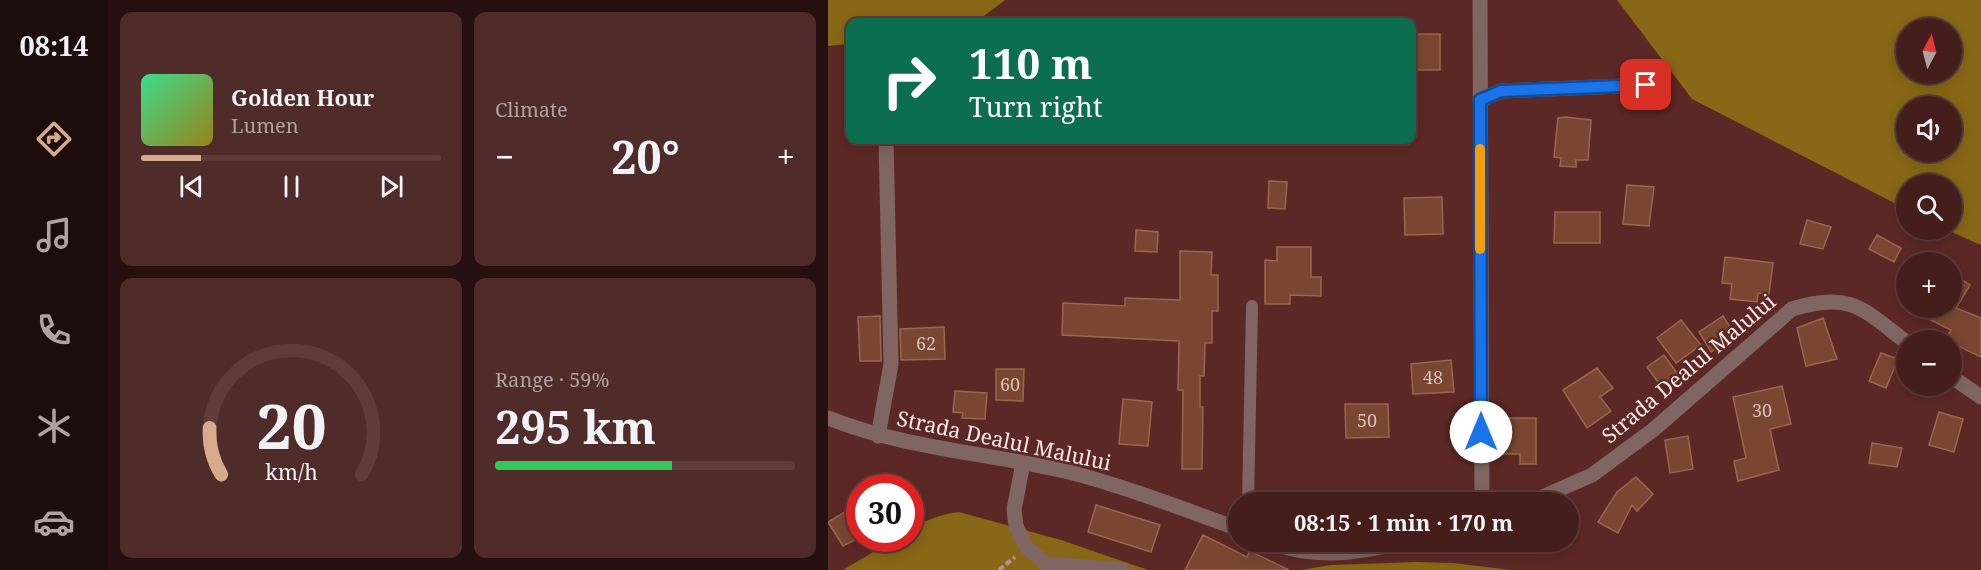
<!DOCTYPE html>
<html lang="en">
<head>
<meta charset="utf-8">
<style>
	:root { --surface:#451e1c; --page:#4f2b29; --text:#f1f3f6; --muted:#b0a2a3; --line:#5d3c3b; --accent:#d6ab8b }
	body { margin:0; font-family:"Noto Serif",serif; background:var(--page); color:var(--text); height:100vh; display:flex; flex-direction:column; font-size:22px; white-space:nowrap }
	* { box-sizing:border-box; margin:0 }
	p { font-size:20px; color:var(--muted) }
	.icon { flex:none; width:33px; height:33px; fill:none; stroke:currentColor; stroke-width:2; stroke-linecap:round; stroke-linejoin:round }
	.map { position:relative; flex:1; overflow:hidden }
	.drawer { display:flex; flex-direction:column; gap:12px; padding:12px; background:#26100f; width:720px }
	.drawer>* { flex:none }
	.hud { position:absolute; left:18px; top:18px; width:570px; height:126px; border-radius:12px; box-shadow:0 3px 15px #0003,0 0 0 2px var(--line); background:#0b6e4f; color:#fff; overflow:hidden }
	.needle { width:39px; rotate:7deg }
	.fabs { position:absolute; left:1068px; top:18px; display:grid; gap:12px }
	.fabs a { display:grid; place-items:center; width:66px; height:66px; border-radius:50%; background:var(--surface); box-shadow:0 3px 15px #0003,0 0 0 2px var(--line); font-size:30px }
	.speed { position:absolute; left:18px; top:474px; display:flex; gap:12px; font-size:30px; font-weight:700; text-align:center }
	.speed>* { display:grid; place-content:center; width:78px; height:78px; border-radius:50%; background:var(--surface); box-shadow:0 3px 15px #0003,0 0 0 2px var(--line); line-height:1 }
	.speed .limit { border:9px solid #d22; background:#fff; color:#111 }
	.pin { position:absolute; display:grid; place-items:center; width:51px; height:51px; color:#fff; margin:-26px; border-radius:12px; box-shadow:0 3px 9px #0006 }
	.me { position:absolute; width:66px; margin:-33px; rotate:0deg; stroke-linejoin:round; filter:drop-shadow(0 0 4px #0008) }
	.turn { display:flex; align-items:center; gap:21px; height:126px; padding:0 24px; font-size:27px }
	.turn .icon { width:78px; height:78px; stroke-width:2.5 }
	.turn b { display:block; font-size:42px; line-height:51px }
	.big { font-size:45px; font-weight:700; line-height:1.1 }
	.drawer .tile { flex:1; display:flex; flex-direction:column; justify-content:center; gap:9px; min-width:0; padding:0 21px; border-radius:12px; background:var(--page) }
	.drawer .dial { align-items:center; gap:0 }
	.dial svg { height:156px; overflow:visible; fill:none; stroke:var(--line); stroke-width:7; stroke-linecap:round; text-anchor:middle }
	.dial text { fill:var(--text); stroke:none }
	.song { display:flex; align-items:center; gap:18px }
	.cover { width:72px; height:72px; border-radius:9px; background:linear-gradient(135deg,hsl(150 70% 55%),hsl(50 70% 35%)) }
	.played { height:6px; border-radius:3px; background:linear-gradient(90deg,var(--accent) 20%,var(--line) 20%) }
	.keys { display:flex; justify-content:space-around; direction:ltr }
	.heat { display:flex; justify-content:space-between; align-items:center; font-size:33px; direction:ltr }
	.charge { height:9px; border-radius:4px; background:linear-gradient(90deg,#34c759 59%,var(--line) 0) }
	.drawer .tiles { flex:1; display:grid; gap:12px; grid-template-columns:repeat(2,1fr) }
	.trip { position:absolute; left:400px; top:492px; width:351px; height:60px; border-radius:30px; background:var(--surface); box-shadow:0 3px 15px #0003,0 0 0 2px var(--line); font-weight:700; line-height:60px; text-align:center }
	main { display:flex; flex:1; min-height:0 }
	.tab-bar { display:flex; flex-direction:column; width:108px; justify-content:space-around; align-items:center; background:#1c0c0b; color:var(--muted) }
	.tab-bar .icon { width:42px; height:42px }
	.tab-bar .current { color:var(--accent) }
	.tab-bar b { font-size:27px; color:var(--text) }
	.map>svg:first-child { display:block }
	.forest { fill:#886816; fill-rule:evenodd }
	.building { fill:#794731; stroke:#9a664f; stroke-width:1.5 }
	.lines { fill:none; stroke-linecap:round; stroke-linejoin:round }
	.path { stroke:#b4918e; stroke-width:4; stroke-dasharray:6 3; stroke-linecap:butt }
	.lane { stroke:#806663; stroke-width:12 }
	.street { stroke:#806663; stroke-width:15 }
	.route-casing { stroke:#114b97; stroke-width:15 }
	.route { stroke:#1a73e8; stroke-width:10 }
	.slow { stroke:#f59e0b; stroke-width:10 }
	.labels { text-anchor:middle; stroke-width:5; stroke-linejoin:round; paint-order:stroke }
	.number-label { font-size:18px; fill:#dbc0b8 }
	.street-label { font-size:21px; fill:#fce8e5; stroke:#5c2825 }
</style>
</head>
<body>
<main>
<nav class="tab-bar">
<b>08:14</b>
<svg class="icon current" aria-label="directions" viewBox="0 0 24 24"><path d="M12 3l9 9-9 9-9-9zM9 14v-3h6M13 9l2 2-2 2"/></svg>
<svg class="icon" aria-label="music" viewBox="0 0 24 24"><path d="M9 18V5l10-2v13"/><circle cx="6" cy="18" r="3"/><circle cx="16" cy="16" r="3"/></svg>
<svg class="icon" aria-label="phone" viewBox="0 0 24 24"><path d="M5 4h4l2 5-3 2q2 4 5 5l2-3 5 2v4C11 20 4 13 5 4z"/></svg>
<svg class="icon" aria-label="climate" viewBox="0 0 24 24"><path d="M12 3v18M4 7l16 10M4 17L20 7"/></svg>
<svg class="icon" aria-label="car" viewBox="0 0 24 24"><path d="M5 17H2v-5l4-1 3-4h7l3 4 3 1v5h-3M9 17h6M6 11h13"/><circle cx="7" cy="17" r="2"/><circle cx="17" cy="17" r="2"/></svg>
</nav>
<section class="drawer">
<div class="tiles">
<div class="tile">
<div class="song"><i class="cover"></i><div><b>Golden Hour</b><p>Lumen</p></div></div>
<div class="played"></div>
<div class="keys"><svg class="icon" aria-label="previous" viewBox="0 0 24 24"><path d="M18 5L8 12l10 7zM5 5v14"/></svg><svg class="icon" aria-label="pause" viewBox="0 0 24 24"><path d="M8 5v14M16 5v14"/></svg><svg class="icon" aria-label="next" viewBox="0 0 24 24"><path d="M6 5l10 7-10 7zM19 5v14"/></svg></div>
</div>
<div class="tile"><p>Climate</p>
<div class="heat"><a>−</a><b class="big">20°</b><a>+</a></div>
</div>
<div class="tile dial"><svg viewBox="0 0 100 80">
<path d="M14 69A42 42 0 1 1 86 69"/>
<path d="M14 69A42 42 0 0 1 8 45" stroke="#d6ab8b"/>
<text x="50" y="56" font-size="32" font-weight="700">20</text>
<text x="50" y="72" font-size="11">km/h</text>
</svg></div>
<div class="tile"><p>Range · 59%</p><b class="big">295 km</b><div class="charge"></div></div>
</div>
</section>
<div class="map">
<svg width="1153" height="570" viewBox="0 0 1153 570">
	<rect width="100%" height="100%" fill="#5c2825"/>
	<path class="forest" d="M0 0H177L148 22H22V44L0 46Z
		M789 0H1153V245L1119 230H1124V184H1078V209L864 99ZM1078 28H1124V74H1078ZM1078 106H1124V152H1078Z
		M131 512 233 540 320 570H15L67 539 82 538 83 529C98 520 113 514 131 512Z
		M588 562 625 563 683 570H473L503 565Z"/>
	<path class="building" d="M584 34H612V70H584Z
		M738 117 763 120 760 160H748V167L732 166 733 158 726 157 730 118Z
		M441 181 459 182 457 209 440 208Z
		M799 185 826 187 821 226 795 224Z
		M614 197 615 234 577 235 576 198Z
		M727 212H772V243H726Z
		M979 220 1003 227 995 249 972 244Z
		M308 230 330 232 329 252 307 251Z
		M1049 235 1073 248 1066 262 1041 249Z
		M449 247H483V277H493V296L462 295V304H437V260L449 261Z
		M352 251 384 252 383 275H390V311H384V343H377L376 376H372V407H375L374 469H354L355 390H350L351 341 234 335 235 303 297 306V298L352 300Z
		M897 257 945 263 941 294 930 293 929 302 902 299 904 284 894 283Z
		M1124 273 1142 285 1128 308 1153 318V357L1117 340 1123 330 1079 308H1124Z
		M52 316 53 361H32L30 317Z
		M895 316 907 335 883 352 871 332Z
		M995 318 1009 359 978 366 969 328Z
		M853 320 873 345 848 363 829 338Z
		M116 327 117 359 73 360 72 329Z
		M1053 353 1070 359 1058 388 1041 381Z
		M836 355 849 373 832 385 819 367Z
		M623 360 626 392 585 394 583 364Z
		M769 368 785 388 772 397 783 411 759 428 735 390Z
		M168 369H196L195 401 168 400Z
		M954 386 963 424 942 429 951 470 910 481 906 461 918 458 905 397Z
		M127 391 159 393 157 419 134 418 135 413 125 412Z
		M295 399 324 402 320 446 291 444Z
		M517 404H560L561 437 518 438Z
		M1111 412 1135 419 1126 452 1101 445Z
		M677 418H708V464H692V454H673V429H677Z
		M860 436 865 469 842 473 837 440Z
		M1044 443 1074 448 1069 467 1041 463Z
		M808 477 825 494 809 511 804 505 790 533 770 522 789 492Z
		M32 503V537L15 546 0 522Z
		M268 505 332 525 323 552 260 532Z
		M375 535 419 557 422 551 461 570H357Z"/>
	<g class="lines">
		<path class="path" d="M171 570 187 557"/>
		<path class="lane" d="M420 502 424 306"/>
		<path class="street" d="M652 0 654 502
			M652 100 673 91 818 85
			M1124 377 1153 397
			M0 418C78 449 161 453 241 472 299 487 355 509 411 529
			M50 436 63 364 58 140
			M195 463 186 510 188 526 199 548 219 564 295 570
			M703 502 764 475 825 430 964 309C1022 291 1034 308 1078 342
			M442 542C487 560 530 553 575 542"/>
	</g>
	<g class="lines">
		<g class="route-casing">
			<path id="route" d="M653 432 652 100 673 91 818 85"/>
		</g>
		<use href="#route" class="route"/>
		<path class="slow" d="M652 149V249"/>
	</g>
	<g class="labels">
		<g class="number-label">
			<text x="98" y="350">62</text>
			<text x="605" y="384">48</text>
			<text x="182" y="391">60</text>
			<text x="934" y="417">30</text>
			<text x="539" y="427">50</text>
		</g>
		<g class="street-label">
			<text transform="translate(861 369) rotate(-40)" y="7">Strada Dealul Malului</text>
			<text transform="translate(176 441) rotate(12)" y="7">Strada Dealul Malului</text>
		</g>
	</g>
</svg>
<div class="fabs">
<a><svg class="needle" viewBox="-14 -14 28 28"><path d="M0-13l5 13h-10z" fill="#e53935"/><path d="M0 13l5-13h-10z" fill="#b0a2a3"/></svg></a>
<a><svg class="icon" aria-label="sound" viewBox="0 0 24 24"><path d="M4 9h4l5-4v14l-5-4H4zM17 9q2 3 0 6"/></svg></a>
<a><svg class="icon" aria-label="search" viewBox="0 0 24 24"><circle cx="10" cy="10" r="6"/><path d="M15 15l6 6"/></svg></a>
<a>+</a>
<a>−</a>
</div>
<div class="speed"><div class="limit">30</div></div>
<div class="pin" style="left:818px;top:85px;background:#d93025"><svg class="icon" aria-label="arrive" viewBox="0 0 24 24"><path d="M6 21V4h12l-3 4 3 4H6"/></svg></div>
<svg class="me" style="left:653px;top:432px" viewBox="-20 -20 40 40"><circle r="19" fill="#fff"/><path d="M0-13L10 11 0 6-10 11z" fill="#1a73e8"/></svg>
<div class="trip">08:15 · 1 min · 170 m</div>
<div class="hud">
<div class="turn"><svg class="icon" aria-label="right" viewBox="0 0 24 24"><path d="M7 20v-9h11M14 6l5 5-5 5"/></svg><div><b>110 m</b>Turn right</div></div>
</div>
</div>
</main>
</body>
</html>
